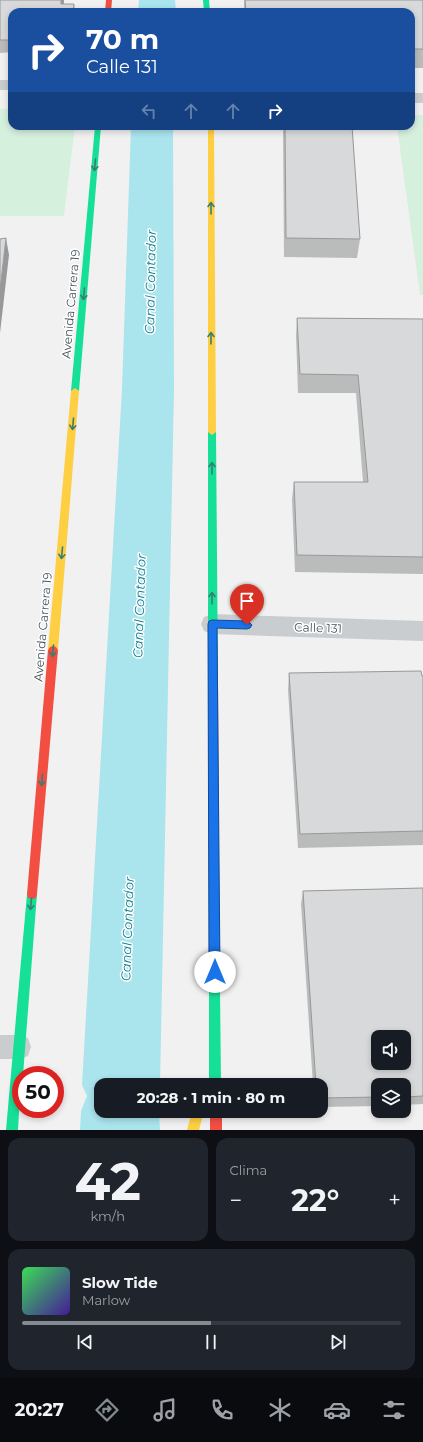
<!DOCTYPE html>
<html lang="es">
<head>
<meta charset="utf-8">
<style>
	:root { --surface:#171b24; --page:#20242c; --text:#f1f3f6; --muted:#9ea1a6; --line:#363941; --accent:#838b91 }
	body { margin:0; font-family:Montserrat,sans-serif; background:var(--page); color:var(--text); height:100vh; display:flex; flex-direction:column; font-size:15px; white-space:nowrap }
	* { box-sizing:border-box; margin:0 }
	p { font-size:13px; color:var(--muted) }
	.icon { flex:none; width:22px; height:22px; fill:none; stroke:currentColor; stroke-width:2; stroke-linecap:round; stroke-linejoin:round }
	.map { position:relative; height:1130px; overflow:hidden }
	.sheet { display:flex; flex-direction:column; gap:8px; padding:8px; background:#0d0f14; flex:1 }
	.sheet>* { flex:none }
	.top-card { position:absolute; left:8px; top:8px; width:407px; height:122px; border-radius:12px; box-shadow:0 2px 6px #0003; background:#1a4fa0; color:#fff; overflow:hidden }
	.fabs { position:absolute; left:371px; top:1030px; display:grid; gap:8px }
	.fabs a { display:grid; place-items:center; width:40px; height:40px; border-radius:8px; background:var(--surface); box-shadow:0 2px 6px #0003; font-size:20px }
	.speed { position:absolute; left:12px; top:1066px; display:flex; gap:8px; font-size:20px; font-weight:700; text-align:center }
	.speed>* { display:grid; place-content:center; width:52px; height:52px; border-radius:50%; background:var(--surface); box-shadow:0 2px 6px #0003; line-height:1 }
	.speed .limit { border:6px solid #d22; background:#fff; color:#111 }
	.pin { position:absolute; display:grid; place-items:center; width:34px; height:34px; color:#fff; margin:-41px -17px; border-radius:50% 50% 50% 0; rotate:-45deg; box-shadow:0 0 4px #0007 }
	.pin .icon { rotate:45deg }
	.me { position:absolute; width:44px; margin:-22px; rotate:0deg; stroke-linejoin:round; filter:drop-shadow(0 0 3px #0008) }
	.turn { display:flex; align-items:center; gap:14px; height:84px; padding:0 12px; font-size:18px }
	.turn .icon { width:52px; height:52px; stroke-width:2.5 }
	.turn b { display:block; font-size:28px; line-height:34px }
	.lanes { display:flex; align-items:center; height:38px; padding:0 12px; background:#0003; justify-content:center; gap:20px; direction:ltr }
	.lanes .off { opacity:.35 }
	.big { font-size:30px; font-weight:700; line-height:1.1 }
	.sheet .widget { flex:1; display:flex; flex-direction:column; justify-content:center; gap:6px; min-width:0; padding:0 14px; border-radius:12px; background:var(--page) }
	.sheet .dial { align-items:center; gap:0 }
	.dial b { font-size:52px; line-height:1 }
	.song { display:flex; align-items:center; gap:12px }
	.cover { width:48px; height:48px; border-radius:6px; background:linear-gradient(135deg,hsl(130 70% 55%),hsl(260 70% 35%)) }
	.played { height:4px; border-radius:2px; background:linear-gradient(90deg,var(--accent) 50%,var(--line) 50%) }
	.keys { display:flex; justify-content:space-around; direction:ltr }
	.heat { display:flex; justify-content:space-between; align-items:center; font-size:22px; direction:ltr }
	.sheet .tiles { flex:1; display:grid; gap:8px; grid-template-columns:1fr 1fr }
	.widget:last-child { grid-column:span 2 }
	.trip { position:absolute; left:94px; top:1078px; width:234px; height:40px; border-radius:12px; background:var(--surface); box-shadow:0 2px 6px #0003; font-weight:700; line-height:40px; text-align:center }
	.tab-bar { display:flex; height:64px; justify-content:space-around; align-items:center; background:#090b0e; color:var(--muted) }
	.tab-bar .icon { width:28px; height:28px }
	.tab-bar .current { color:var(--accent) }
	.tab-bar b { font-size:18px; color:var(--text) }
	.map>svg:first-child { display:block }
	.green { fill:#d6f0de }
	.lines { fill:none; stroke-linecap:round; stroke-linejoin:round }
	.river { fill:#aae4ed; fill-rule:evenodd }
	.lane { fill:#cacdcf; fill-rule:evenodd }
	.street { fill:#cacdcf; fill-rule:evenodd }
	.fast { fill:#16e098; fill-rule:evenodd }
	.slow { fill:#ffcf43; fill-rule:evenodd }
	.jam { fill:#f24e42; fill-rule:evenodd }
	.wall { fill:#babbbb }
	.shaded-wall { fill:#979899 }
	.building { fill:#d8d9da; stroke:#979899; fill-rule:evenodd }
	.oneway { stroke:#397e6f }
	.route { fill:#1a73e8; stroke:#114b97 }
	.labels { text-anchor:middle; stroke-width:3; stroke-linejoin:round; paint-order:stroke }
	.street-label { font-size:12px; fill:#48545d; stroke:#fff }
	.water-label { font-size:13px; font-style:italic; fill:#0e8093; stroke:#fff }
</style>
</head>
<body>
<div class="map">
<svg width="423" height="1130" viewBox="0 0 423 1130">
	<rect width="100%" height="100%" fill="#f1f1f1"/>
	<path class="green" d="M0 109H12V126H75L64 216H0Z
		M411 115H423V295H420L397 126H411Z"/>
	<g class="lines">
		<path class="river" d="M139 0H175L176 12H138Z
			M131 126H173L174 389 160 1085H101V1111H159L160 1130H80L81 1111 87 1096 82 1085 122 389Z"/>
		<path class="lane" d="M0 1035H19L28 1038 31 1047 28 1056 19 1059H0Z"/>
		<path class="street" d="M0 80H12V90H0Z
			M411 93H423V103H411Z
			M212 614 423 621V641L212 634 204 631 201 624 204 617Z"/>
		<path class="fast" d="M203 0H209L210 12H204Z
			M95 126H101L79 391 75 394 71 391Z
			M212 429 216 432 218 681 216 684 213 685 210 684 208 681V432Z
			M214 888 218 889 219 893 221 1085H209V893L210 889Z
			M32 889 36 890 37 894 23 1075H21L18 1130H6L27 894 28 890Z"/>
		<path class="slow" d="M208 126H214L216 432 212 435 208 432Z
			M75 388 79 391 58 650 56 653 53 654 50 653 48 650 71 391Z
			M192 1111H204L199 1130H187Z"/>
		<path class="jam" d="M106 0H112L111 12H105Z
			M53 646 56 647 58 650 37 894 36 898 32 899 28 898 27 894 48 650 50 647Z
			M213 677 216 678 218 681 219 893 218 897 214 898 210 897 209 893 208 681 210 678Z
			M210 1111H222V1130H210Z"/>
	</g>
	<path class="wall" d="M0 0H64V4L12 12V52L0 53Z
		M244 0H423V68H411V12H244Z
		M283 126H352L360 239 357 258 284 257Z
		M297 318 423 319V574L295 572 292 499 294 482H363L356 393H298L296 336Z
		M289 673 423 676V845L298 848 288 690Z
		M423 888V1104L404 1105V1085H378V1106L321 1107V1085H313L301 904 303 891Z"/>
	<path class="shaded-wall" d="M61 0H64L63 12 61 4Z
		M74 4 75 12H73Z
		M6 238 9 255 0 333V290Z"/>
	<path class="building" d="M0 0H61V4H74L73 12H12V40H0Z
		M245 0H423V49H411V12H246Z
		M285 126H352L360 239 286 238Z
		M6 238 0 290V239Z
		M297 318 423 319V557L297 555 294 482H368L358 375 300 374Z
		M421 671 422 676H423V831L300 834 289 673Z
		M423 888V1096L404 1097V1085H378V1097L321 1098V1085H316L303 891ZM378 1037H404V1063H378Z"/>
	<defs><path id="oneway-shaft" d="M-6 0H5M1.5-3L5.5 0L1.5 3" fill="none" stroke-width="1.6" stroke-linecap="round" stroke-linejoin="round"/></defs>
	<g class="oneway">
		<use href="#oneway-shaft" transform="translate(95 165) rotate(95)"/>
		<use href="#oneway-shaft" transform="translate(211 208) rotate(-90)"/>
		<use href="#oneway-shaft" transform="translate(84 294) rotate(95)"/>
		<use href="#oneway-shaft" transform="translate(211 338) rotate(-90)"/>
		<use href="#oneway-shaft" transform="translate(73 424) rotate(95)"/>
		<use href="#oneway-shaft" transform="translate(212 468) rotate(-90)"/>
		<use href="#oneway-shaft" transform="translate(62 553) rotate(95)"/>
		<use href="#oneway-shaft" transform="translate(212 598) rotate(-90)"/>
		<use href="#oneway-shaft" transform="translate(53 651) rotate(95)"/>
		<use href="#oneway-shaft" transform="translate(42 780) rotate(95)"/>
		<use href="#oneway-shaft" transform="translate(31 904) rotate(95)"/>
	</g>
	<path class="route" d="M212 620 247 621 250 623 252 625 250 628 247 629 217 628 220 972 219 976 215 978 211 976 209 972 208 624 209 621Z"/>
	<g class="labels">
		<g class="street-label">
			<text transform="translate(71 304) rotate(-85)" y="4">Avenida Carrera 19</text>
			<text transform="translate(43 627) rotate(-85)" y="4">Avenida Carrera 19</text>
			<text transform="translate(318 628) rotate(2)" y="4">Calle 131</text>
		</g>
		<g class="water-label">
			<text transform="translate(150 282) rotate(-89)" y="5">Canal Contador</text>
			<text transform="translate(139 606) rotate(-88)" y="5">Canal Contador</text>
			<text transform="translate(127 929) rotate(-88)" y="5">Canal Contador</text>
		</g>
	</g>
</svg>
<div class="fabs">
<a><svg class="icon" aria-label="sound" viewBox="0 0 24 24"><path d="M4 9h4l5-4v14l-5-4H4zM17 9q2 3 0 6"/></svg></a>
<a><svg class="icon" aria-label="layers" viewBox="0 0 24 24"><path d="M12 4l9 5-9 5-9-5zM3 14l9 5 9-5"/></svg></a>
</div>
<div class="speed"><div class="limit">50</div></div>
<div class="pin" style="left:247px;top:625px;background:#d93025"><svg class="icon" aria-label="arrive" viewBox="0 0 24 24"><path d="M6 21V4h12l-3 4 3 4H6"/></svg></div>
<svg class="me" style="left:215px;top:972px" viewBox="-20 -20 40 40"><circle r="19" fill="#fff"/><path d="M0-13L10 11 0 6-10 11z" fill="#1a73e8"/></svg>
<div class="trip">20:28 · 1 min · 80 m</div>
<div class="top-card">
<div class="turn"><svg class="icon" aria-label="right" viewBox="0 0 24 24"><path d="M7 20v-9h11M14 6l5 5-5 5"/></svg><div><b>70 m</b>Calle 131</div></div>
<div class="lanes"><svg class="icon off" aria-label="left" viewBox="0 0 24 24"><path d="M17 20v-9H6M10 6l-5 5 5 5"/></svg><svg class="icon off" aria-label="ahead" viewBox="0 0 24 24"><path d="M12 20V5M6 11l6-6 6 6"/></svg><svg class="icon off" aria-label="ahead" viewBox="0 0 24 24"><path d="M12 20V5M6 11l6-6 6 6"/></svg><svg class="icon" aria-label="right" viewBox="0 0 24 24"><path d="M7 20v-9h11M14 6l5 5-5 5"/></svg></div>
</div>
</div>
<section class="sheet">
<div class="tiles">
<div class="widget dial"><b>42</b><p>km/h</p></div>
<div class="widget"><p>Clima</p>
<div class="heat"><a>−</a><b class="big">22°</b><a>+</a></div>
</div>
<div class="widget">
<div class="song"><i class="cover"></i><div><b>Slow Tide</b><p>Marlow</p></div></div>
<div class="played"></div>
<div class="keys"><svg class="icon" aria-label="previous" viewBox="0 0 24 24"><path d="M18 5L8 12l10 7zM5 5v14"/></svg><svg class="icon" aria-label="pause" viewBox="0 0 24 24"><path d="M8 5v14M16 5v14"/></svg><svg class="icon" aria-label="next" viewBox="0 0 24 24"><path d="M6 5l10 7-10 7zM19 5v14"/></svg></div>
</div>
</div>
</section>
<nav class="tab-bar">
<b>20:27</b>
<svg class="icon current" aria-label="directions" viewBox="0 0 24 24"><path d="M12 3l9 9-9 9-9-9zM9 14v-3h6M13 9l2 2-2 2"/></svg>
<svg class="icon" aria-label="music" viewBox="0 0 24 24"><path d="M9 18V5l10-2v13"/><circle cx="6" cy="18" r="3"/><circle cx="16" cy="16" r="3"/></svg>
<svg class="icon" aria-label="phone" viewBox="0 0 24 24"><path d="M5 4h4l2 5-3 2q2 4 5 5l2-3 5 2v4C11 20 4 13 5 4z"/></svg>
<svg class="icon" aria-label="climate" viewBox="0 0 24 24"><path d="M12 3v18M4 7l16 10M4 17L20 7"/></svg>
<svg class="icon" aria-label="car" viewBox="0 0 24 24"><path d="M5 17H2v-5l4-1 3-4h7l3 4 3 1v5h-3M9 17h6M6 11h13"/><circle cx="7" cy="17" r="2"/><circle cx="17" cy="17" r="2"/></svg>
<svg class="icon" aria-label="filters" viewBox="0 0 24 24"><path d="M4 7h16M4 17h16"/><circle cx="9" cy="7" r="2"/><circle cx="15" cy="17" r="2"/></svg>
</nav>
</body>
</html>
